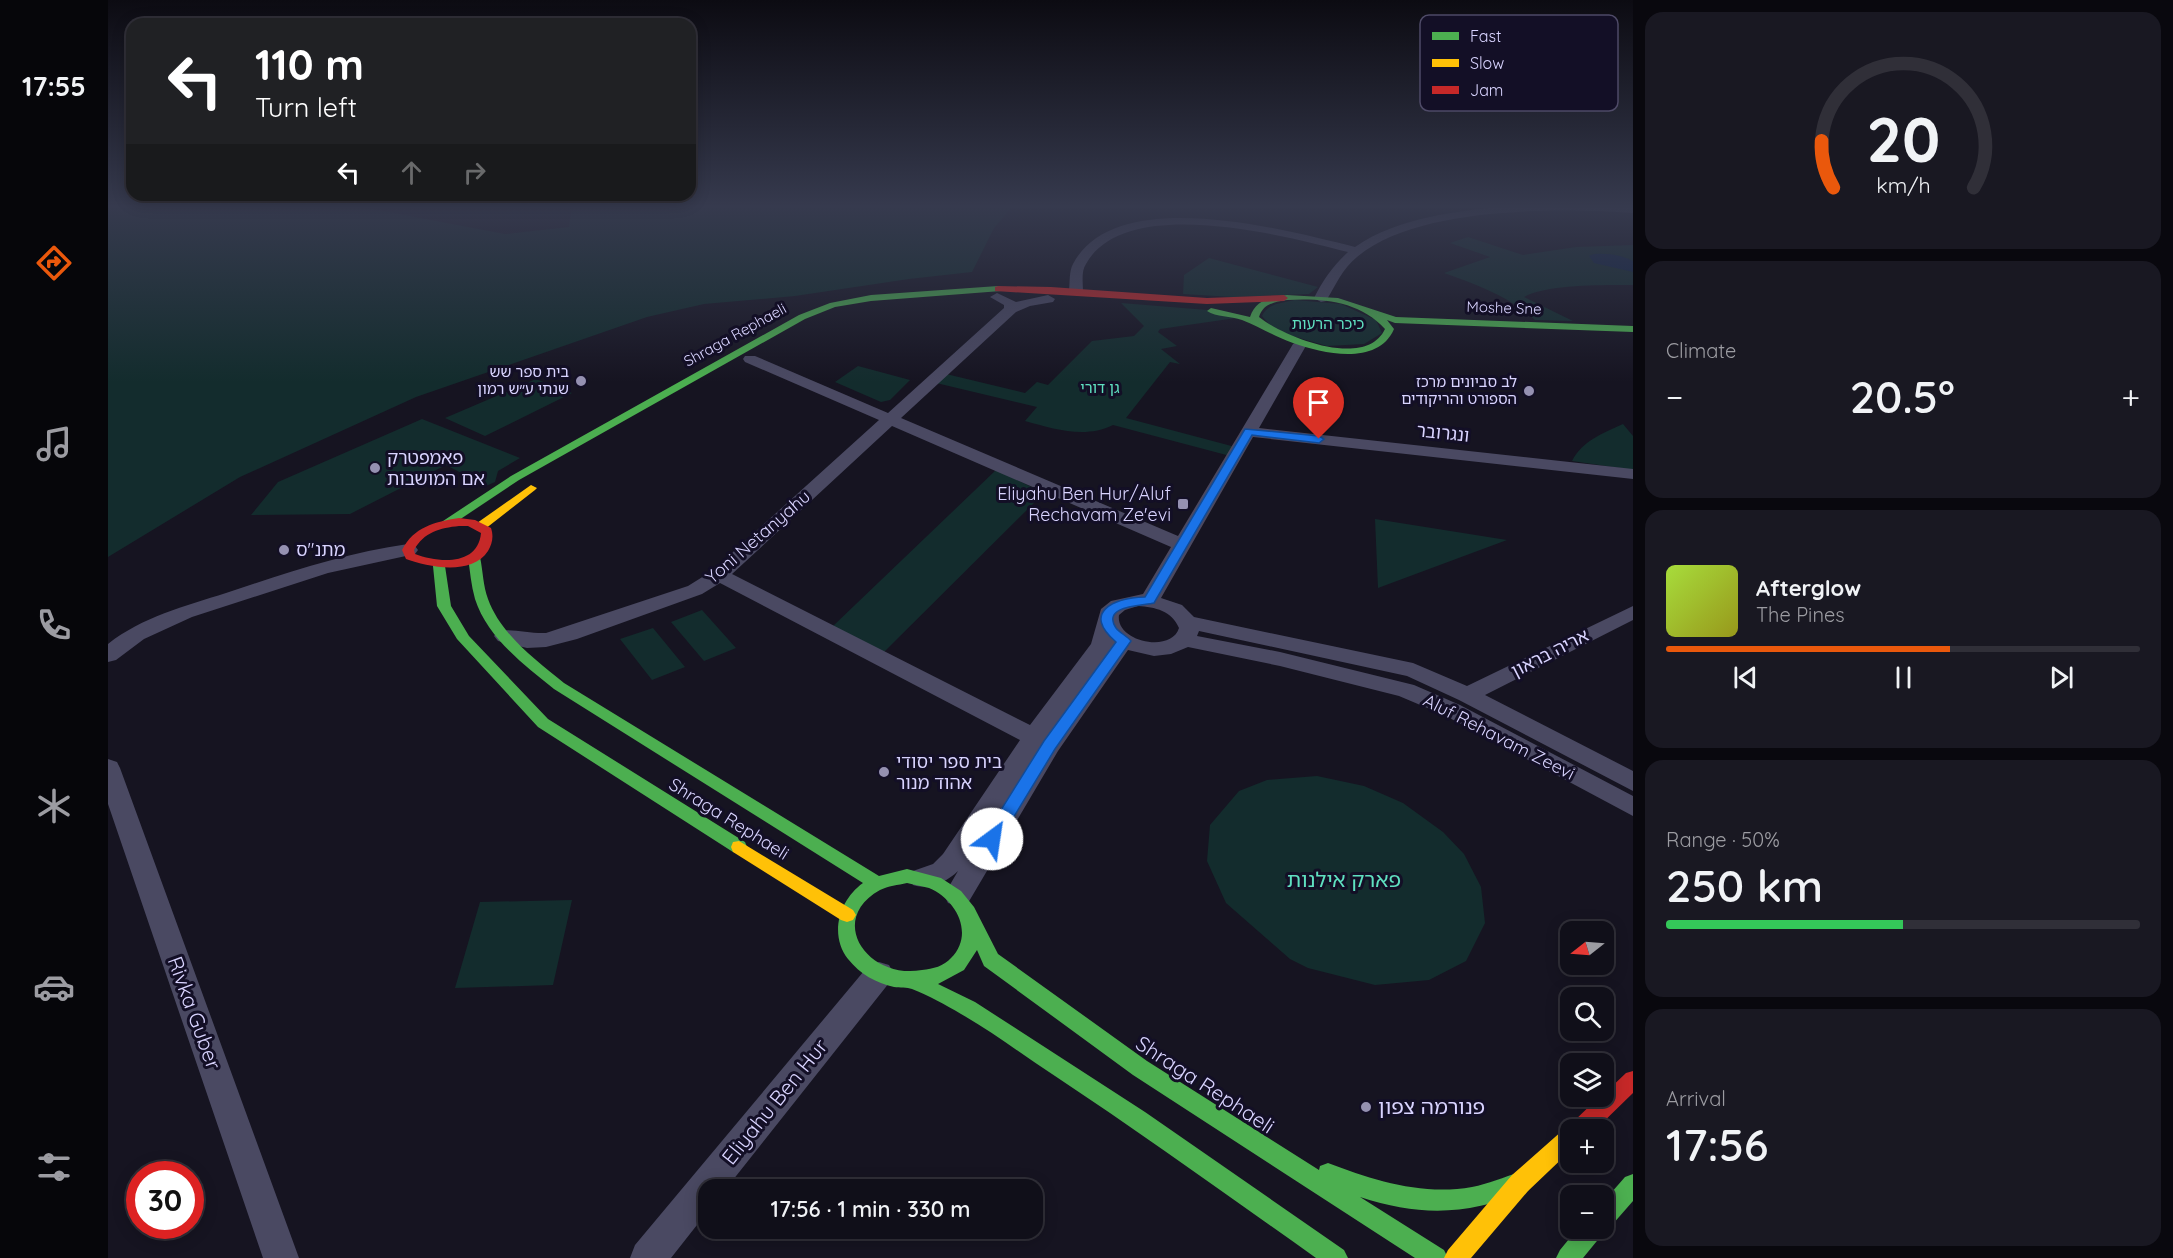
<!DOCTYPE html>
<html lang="en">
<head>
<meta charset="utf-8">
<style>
	:root { --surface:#100f19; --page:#191822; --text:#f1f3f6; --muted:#9c9ca2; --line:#302f38; --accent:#ea580c }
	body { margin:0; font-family:Quicksand,"Noto Sans Hebrew",sans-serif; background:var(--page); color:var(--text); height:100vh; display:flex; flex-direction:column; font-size:22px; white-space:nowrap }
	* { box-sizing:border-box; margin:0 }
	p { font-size:20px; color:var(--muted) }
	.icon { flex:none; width:33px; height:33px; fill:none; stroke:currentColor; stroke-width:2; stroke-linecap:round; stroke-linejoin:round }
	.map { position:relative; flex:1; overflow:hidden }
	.details { display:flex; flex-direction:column; gap:12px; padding:12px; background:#09080e; width:540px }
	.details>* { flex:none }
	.top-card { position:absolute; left:18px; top:18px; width:570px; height:183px; border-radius:18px; box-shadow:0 3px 15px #0003,0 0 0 2px var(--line); background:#202124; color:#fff; overflow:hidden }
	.needle { width:39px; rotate:253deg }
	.buttons { position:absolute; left:1452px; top:921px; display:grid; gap:12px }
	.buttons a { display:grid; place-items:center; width:54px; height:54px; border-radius:12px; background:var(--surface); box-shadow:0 3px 15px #0003,0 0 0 2px var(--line); font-size:30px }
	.speed { position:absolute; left:18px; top:1161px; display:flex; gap:12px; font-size:30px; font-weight:700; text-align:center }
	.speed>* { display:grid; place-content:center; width:78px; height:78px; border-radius:50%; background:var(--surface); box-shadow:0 3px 15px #0003,0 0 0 2px var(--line); line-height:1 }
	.speed .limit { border:9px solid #d22; background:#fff; color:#111 }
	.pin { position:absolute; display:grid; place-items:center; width:51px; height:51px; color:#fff; margin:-62px -26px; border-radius:50% 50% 50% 0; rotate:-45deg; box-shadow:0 0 6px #0007 }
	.pin .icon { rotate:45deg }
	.me { position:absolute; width:66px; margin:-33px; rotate:31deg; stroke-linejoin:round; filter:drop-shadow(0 0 4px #0008) }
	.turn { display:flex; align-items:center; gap:21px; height:126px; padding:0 30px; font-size:27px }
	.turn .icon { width:78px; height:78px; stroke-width:2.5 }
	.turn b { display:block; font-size:42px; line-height:51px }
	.lanes { display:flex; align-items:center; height:57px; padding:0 30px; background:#0003; justify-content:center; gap:30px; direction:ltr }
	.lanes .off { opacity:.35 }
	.big { font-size:45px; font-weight:600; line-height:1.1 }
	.details .widget { flex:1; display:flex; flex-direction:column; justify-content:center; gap:9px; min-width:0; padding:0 21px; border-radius:18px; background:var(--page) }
	.details .dial { align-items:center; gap:0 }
	.dial svg { height:156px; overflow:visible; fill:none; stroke:var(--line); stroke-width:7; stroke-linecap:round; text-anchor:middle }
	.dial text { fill:var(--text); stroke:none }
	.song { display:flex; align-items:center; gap:18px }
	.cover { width:72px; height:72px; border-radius:9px; background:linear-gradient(135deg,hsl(80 70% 55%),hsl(60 70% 35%)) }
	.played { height:6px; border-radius:3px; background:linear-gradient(90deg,var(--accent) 60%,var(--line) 60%) }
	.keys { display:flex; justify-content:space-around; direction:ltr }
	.heat { display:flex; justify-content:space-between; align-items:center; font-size:33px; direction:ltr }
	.charge { height:9px; border-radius:4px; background:linear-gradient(90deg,#34c759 50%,var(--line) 0) }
	.trip { position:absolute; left:590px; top:1179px; width:345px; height:60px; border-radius:18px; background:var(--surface); box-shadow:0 3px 15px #0003,0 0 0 2px var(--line); font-weight:600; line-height:60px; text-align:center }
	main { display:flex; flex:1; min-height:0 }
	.menu { display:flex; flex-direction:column; width:108px; justify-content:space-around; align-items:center; background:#06060a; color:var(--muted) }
	.menu .icon { width:42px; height:42px }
	.menu .on { color:var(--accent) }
	.menu b { font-size:27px; color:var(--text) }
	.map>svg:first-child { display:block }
	.green { fill:#132c2d }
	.water { fill:#0d2144 }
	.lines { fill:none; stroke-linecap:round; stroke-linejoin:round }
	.street { fill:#4a4962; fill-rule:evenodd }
	.fast { fill:#4caf50; fill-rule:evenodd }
	.slow { fill:#ffc107; fill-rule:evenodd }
	.jam { fill:#c62828; fill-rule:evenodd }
	.route { fill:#1a73e8; stroke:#114b97; stroke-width:1.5 }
	.poi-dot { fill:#9591b1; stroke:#130f26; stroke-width:2 }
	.labels { text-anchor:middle; stroke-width:6; stroke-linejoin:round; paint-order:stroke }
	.far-street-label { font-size:15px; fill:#d9d4ff; stroke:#130f26 }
	.far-park-label { font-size:15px; fill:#5fe0c0; stroke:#130f26 }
	.far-poi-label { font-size:15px; fill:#d9d4ff; stroke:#130f26; text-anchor:end }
	.street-label { font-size:18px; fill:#d9d4ff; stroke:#130f26 }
	.poi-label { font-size:18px; fill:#d9d4ff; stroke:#130f26; text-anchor:start }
	.near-park-label { font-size:21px; fill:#5fe0c0; stroke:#130f26 }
	.near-street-label { font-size:21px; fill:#d9d4ff; stroke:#130f26 }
	.near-poi-label { font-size:21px; fill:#d9d4ff; stroke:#130f26; text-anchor:start }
	.key { fill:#130f26; stroke:#4e4a67; stroke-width:1.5 }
	.key-label { font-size:16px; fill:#d9d4ff }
</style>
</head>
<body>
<main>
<nav class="menu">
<b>17:55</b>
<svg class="icon on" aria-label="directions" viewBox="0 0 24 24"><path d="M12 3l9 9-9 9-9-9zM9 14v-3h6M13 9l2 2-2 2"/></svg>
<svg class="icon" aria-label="music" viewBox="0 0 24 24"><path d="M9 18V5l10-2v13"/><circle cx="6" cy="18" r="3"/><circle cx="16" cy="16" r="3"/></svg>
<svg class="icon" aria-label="phone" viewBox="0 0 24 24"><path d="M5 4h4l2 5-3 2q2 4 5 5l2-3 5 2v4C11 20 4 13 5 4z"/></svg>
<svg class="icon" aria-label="climate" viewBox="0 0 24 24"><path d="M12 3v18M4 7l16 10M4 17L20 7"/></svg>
<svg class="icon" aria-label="car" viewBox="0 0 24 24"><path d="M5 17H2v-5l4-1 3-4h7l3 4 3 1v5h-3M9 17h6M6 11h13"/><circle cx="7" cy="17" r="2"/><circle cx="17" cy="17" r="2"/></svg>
<svg class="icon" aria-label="filters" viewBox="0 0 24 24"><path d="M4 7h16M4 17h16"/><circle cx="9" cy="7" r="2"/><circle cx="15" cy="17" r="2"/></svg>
</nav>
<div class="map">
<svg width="1525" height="1258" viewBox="0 0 1525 1258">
	<rect width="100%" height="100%" fill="#161421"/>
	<path class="green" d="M0 206H249L397 234 461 227 464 206H905L886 228 864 272 801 279 687 296 596 304 539 317 308 397 132 477 0 557Z
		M1360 237 1415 255 1468 247 1525 245V285C1498 285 1438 284 1416 297L1465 321 1427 320C1400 296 1370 285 1336 273L1382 257 1342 243Z
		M1101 258 1210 287 1201 294 1125 297 1075 294 1076 275Z
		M1187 300 1233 304 1268 320 1274 333 1256 344 1219 346 1167 331 1154 316C1160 303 1174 303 1187 300Z
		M1013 303 1112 311 1135 317 1052 329 1050 332 1069 346 1053 349 1072 364 1062 362 1018 418 1131 448 1126 457 1005 425C977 439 946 429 917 421L929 407 824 382 834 373 917 393 929 382 940 385 984 341 1026 336 1036 326Z
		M750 366 802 380 782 400 773 402 727 382Z
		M428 379 464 393 377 436 337 418Z
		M314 419 412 458 390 471 387 482 378 486 338 465 242 514 143 515 170 482Z
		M1515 424 1525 436V470L1464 461C1475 440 1494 434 1515 424Z
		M888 470 936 493 776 652 724 627Z
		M1267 519 1399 540 1270 588Z
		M594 610 628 648 596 661 563 622Z
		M545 628 577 667 544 680 512 639Z
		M1209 776 1256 786 1295 803 1335 832 1356 854 1373 887 1377 923 1358 961 1321 980 1267 985 1200 968 1182 959 1118 903 1099 861 1102 825 1131 791 1159 780Z
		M464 900 445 985 347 988 372 902Z"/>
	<path class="water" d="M1486 254C1500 253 1513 255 1525 261V272L1486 263 1481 256Z"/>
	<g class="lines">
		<path class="street" d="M1401 206H1520L1525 207V213C1450 208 1309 206 1249 257 1234 269 1228 285 1218 301L1213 302 1206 298C1215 280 1225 266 1240 252 1177 236 1017 193 978 264 973 271 975 283 975 291L968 295 961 291C962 282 961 271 965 264 1007 183 1178 230 1247 247 1290 217 1350 211 1401 206Z
			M889 293 908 302 940 295 947 299 945 302 922 306 908 312 793 418 1070 536 1185 344 1192 340 1199 344 1151 428 1525 469V479L1145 437 1053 598 1074 605 1086 617 1305 663 1359 686 1525 606V620L1377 695 1525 771V791L1351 700 1299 676 1091 631 1089 636 1172 652 1306 685 1352 705 1525 796V816L1336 715 1291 696 1172 666 1080 647 1063 654 1046 656 1020 650 950 751 860 903 850 906 840 903 836 895 850 871C839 882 821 890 805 885L802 878 805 871 825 864 835 854 912 740 612 583 594 594 469 639 438 647 419 648 390 641 386 636 390 631C401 628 423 634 438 633L580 586 604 571 771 420 637 362 635 359 637 356H647L780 413 896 308V305L882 297ZM784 426 1063 547 1035 594 1003 601 993 609 983 644 922 725 624 574ZM1030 606C1047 607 1064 611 1071 628 1063 654 1007 641 1011 615L1017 610Z
			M300 544 307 546 310 550 307 554 220 573 84 617 36 639 8 660 0 662V644C34 617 77 606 118 593 178 573 237 553 300 544Z
			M0 759 9 762 12 768 191 1258H155L0 804Z
			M771 962 781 965 786 974 781 983 617 1190H600V1211L563 1258H522L527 1245 761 965Z"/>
		<path class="fast" d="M890 286 893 287V291L763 301 727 307 697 319 411 480 342 526 338 527 332 523 403 476 691 315 722 303 763 295Z
			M1179 295 1230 298 1288 317 1525 326V332L1287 323 1279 320 1286 329C1270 366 1216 354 1185 343 1167 337 1152 327 1134 320 1123 316 1108 317 1099 311L1103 308 1142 317C1148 300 1162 297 1179 295ZM1179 300C1214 298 1252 301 1277 329 1258 370 1176 337 1151 317 1155 304 1166 302 1179 300Z
			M366 553 372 557C375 571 375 586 380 599 393 635 428 660 456 683L771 876 799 869 833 878 853 891 866 907 890 954 1039 1061 1211 1170 1212 1166 1220 1163C1265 1180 1314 1196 1364 1187 1380 1184 1396 1177 1412 1172L1420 1175 1423 1183 1420 1191C1361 1215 1313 1217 1252 1197L1336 1250 1340 1258H1307L1025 1075 876 966 869 950 856 970 830 984 867 1002 1037 1112 1236 1250 1240 1258H1208C1122 1197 1036 1135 947 1076 916 1056 885 1032 853 1014 838 1005 820 995 804 989 799 987 792 988 786 987 768 983 752 974 740 959 721 935 731 900 755 883L446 689C416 665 379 637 367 599 363 585 362 571 360 557ZM799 883C806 885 814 886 821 888 848 899 867 934 843 958 836 966 825 969 814 970 760 980 718 920 772 890 780 886 790 885 799 883Z
			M331 562 337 566 343 606 361 636 440 719 637 842 639 847 637 852 631 853 625 852 430 727 349 639 329 606 325 566Z
			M1525 1174V1201L1504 1225 1496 1228 1493 1236 1475 1258H1448L1452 1250 1470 1228H1496V1201L1517 1177Z"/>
		<path class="slow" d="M423 485 429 488 427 490 377 529H369L367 526 369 523Z
			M631 841 745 910 748 915 745 920 739 922 733 920 625 852 623 847 625 842Z
			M1462 1127 1469 1130H1462V1151L1420 1191 1363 1258H1336L1340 1250 1404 1175 1455 1130Z"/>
		<path class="jam" d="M890 286 943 287 1099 298 1176 295 1180 298 1176 301 1099 304 887 291V287Z
			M351 518 367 520 383 528C386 537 384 544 380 551 364 576 320 567 298 559L294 550C306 527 326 522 351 518ZM351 526H360L373 533C370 566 331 563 307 554L306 550C316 532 332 528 351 526Z
			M1525 1071V1093L1487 1130H1462V1135L1460 1130 1464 1123 1492 1096H1496V1094L1518 1073Z"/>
	</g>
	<linearGradient id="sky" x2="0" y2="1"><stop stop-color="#0c0b12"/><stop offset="0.54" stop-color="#363a4e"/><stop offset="1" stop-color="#363a4e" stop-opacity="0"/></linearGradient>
	<rect width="1525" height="382" fill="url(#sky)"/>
	<path class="route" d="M1137 429 1211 436 1216 439 1211 443 1144 435 1046 603C1035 606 993 605 1008 628 1012 633 1019 636 1023 641L947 749 890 843 884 845 878 843 876 839 878 834 936 741 1008 642C973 612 1006 598 1037 597Z"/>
	<g class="poi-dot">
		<circle cx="473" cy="381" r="6"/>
		<circle cx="1421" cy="391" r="6"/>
		<circle cx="267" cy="468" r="6"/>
		<rect x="1069" y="498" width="12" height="12" rx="3"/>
		<circle cx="176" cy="550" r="6"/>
		<circle cx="776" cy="772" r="6"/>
		<circle cx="1258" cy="1107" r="6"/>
	</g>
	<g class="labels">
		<g class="far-street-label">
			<text transform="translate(1396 308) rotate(2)" y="5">Moshe Sne</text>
			<text transform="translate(627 335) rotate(-29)" y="5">Shraga Rephaeli</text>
		</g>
		<g class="far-park-label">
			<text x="1220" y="329">כיכר הרעות</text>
			<text x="992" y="393">גן דורי</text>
		</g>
		<g class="far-poi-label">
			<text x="461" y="377">בית ספר שש<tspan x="461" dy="17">שנתי ע״ש רמון</tspan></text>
			<text x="1409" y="387">לב סביונים מרכז<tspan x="1409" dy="17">הספורט והריקודים</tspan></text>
		</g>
		<g class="street-label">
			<text transform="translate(1335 433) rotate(6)" y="6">ונגרובר</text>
			<text transform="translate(650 537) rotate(-41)" y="6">Yoni Netanyahu</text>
			<text transform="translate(1442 653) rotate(-27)" y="6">אריה בראון</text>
			<text transform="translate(1391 737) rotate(27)" y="6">Aluf Rehavam Zeevi</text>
			<text transform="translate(621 819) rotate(32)" y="6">Shraga Rephaeli</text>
		</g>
		<g class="poi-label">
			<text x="279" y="464">פאמפטרק<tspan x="279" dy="21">אם המושבות</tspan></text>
			<text x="1063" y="500" text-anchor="end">Eliyahu Ben Hur/Aluf<tspan x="1063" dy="21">Rechavam Ze'evi</tspan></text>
			<text x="188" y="556">מתנ"ס</text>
			<text x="788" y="768">בית ספר יסודי<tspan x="788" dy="21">אהוד מנור</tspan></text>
		</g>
		<g class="near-park-label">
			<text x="1236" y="887">פארק אילנות</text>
		</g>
		<g class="near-street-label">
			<text transform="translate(86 1013) rotate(70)" y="7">Rivka Guber</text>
			<text transform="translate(1097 1085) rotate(33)" y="7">Shraga Rephaeli</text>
			<text transform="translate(667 1102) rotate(-51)" y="7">Eliyahu Ben Hur</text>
		</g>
		<g class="near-poi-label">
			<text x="1270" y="1114">פנורמה צפון</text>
		</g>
	</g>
	<rect x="1312" y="15" width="198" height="96" rx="9" class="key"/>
	<rect x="1324" y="32" width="27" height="8" fill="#4caf50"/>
	<rect x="1324" y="59" width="27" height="8" fill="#ffc107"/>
	<rect x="1324" y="86" width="27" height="8" fill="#c62828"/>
	<g class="key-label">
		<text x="1362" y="42">Fast</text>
		<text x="1362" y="69">Slow</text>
		<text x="1362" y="96">Jam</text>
	</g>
</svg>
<div class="buttons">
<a><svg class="needle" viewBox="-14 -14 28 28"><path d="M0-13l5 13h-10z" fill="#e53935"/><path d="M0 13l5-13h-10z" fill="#9c9ca2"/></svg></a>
<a><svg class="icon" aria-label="search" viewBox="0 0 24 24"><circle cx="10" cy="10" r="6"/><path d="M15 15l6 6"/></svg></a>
<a><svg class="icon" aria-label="layers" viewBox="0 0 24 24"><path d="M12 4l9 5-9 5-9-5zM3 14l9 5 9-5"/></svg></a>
<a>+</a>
<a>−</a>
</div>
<div class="speed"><div class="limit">30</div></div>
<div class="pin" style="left:1211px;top:439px;background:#d93025"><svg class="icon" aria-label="arrive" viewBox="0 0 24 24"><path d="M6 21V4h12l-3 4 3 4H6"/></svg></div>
<svg class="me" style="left:884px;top:839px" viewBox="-20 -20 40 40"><circle r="19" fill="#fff"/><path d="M0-13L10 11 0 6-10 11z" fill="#1a73e8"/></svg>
<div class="trip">17:56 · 1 min · 330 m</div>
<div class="top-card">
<div class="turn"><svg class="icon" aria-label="left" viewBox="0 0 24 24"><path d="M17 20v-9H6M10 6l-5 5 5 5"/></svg><div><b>110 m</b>Turn left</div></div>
<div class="lanes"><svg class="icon" aria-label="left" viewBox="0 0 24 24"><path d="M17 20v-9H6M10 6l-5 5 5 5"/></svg><svg class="icon off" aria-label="ahead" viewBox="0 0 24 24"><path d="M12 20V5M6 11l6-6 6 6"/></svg><svg class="icon off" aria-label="right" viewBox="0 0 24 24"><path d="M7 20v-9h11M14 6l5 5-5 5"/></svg></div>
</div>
</div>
<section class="details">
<div class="widget dial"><svg viewBox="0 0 100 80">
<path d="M14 69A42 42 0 1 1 86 69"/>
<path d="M14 69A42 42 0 0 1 8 45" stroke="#ea580c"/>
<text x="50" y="56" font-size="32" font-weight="700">20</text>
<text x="50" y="72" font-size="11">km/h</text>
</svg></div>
<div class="widget"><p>Climate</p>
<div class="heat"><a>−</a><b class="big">20.5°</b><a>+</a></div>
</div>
<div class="widget">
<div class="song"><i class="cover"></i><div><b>Afterglow</b><p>The Pines</p></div></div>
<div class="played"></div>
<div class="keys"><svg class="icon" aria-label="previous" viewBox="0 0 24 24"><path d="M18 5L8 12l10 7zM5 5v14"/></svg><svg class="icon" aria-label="pause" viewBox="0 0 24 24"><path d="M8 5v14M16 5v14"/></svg><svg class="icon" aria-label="next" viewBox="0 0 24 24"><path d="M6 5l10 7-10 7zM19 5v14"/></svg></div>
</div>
<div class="widget"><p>Range · 50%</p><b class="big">250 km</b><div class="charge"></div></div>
<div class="widget"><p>Arrival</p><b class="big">17:56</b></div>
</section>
</main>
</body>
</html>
